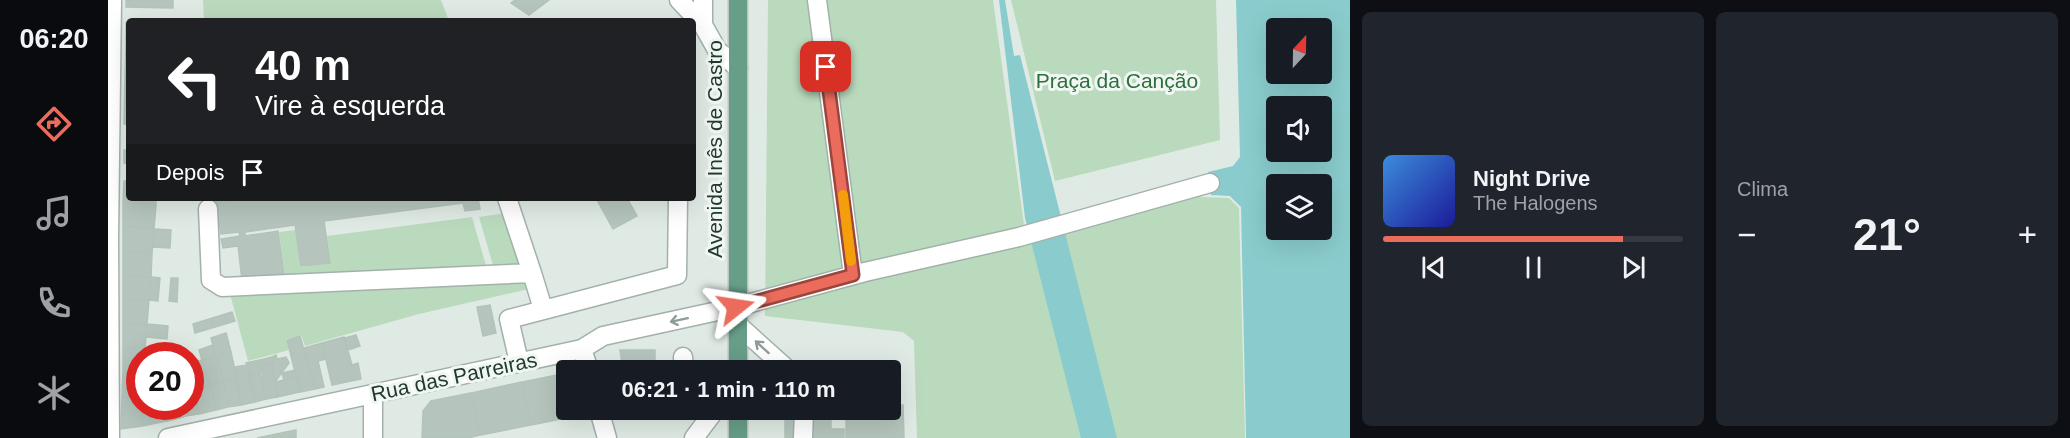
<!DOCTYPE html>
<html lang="pt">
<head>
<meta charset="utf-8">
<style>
	:root { --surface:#171b24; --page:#20242c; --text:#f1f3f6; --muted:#9ea1a6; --line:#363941; --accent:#eb6c5d }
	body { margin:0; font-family:Arial,sans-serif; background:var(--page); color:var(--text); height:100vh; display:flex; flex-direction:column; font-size:22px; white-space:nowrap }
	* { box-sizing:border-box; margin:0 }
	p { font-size:20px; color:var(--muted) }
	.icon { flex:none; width:33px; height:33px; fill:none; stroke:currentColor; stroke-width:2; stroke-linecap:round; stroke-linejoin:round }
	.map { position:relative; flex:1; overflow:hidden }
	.side { display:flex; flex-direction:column; gap:12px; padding:12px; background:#0d0f14; width:720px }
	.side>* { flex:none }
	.top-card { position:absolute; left:18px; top:18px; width:570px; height:183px; border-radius:6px; box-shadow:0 6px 24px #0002; background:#202124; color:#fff; overflow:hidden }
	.needle { width:39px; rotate:22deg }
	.tools { position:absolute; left:1158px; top:18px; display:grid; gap:12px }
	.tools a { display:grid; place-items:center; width:66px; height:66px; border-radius:6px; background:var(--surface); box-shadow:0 6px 24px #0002; font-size:30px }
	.speed { position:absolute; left:18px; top:342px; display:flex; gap:12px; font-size:30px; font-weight:700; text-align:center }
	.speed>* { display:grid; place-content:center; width:78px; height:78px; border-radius:50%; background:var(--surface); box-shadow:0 6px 24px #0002; line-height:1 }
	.speed .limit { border:9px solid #d22; background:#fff; color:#111 }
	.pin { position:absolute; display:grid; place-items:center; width:51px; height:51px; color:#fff; margin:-26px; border-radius:12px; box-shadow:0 3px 9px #0006 }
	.me { position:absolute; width:66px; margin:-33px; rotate:75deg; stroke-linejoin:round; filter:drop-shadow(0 0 4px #0008) }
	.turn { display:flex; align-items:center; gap:21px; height:126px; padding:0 30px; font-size:27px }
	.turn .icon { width:78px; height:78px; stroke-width:2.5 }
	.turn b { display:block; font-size:42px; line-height:51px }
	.then { display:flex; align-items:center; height:57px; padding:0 30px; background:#0003; gap:12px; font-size:22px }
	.big { font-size:45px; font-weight:800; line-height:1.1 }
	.side .widget { flex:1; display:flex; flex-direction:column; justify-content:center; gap:9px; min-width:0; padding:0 21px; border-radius:9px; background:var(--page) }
	.song { display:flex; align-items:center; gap:18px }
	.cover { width:72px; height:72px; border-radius:9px; background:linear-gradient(135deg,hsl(210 70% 55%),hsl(240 70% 35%)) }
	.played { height:6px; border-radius:3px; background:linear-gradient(90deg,var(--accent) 80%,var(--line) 80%) }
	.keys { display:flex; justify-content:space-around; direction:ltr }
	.heat { display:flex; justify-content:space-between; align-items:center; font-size:33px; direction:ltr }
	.side .tiles { flex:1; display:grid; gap:12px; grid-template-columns:repeat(2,1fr) }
	.trip { position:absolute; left:448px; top:360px; width:345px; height:60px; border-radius:6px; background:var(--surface); box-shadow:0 6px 24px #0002; font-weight:800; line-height:60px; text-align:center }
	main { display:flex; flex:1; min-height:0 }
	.menu { display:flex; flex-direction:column; width:108px; justify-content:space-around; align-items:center; background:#090b0e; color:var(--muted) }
	.menu .icon { width:42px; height:42px }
	.menu .active { color:var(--accent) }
	.menu b { font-size:27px; color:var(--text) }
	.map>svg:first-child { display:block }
	.green { fill:#badabe }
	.water { fill:#8acccd; fill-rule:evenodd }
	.building { fill:#b5c5bd; stroke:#b3c3ba; stroke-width:1.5 }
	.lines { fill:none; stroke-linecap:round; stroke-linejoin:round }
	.minor-casing { stroke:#a3b1aa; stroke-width:21 }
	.major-casing { stroke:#bdc4c1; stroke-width:21 }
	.minor { stroke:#fff; stroke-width:18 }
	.major { stroke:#679e88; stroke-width:18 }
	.oneway { stroke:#909c98 }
	.route-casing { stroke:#99463c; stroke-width:15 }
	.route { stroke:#eb6c5d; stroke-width:10 }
	.slow { stroke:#f59e0b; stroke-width:10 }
	.labels { text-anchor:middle; stroke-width:6; stroke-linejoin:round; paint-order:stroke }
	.park-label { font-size:21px; fill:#2e6e3e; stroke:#f0f7f3 }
	.street-label { font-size:21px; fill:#223930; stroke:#f0f7f3 }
</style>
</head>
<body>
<main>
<nav class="menu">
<b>06:20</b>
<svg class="icon active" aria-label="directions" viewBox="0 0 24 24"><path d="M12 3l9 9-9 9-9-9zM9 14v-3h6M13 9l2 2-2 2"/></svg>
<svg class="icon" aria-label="music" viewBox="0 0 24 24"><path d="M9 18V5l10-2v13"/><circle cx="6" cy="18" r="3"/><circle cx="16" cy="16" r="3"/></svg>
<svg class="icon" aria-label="phone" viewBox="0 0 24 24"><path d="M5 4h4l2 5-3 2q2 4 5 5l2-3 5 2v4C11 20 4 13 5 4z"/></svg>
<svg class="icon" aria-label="climate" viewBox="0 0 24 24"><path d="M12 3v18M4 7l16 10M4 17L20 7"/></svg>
</nav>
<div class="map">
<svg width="1242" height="438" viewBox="0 0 1242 438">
	<rect width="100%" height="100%" fill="#e0eae4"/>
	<path class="green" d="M95 0H333L341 21H96Z
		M660 0H885L916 225 1092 177 1093 197 1121 198 1131 208 1137 438H809L806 341 795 332 657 316Z
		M903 0H1108L1112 140 947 181Z
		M398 213 414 261 412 266 386 269 371 217Z
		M364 217 379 269 134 281 177 275 171 232 188 230 193 267 222 263 219 236Z
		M418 281 421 289 311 314 197 346 193 335 178 339 181 350 140 361 122 294Z"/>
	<path class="water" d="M891 0H897L906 56 912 55 1009 438H973L917 218Z
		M1128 0H1242V438H1138L1133 207 1122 196 1103 195 1100 172 1125 166 1132 157ZM1168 28H1214V74H1168ZM1168 106H1214V152H1168ZM1168 184H1214V230H1168Z"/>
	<path class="building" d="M18 0H65V8L18 7Z
		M407 0H441L421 15 403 3Z
		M18 23H21V44H18Z
		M18 44H21V78H17Z
		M17 78H21V124H16Z
		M16 150H21V164L16 163Z
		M16 181H21V198H48V205L15 203Z
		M137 198H370L372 209 357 211 355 203 216 221 222 263 193 266 187 225 137 232V236L170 231 176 274 134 280 130 246 115 248 113 239 132 236 131 232 113 234 108 202Z
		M488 198H519L529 216 505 229Z
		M15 203 48 205 46 229 15 226Z
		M15 226 46 229 44 253 15 251Z
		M46 229 63 230 62 248 45 247Z
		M15 251 44 253 43 277 15 275Z
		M15 275 43 277 41 300 15 299Z
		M43 277 52 278 50 301 41 300Z
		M63 278H70L69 302 61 301Z
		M15 299 41 300 39 324 15 323Z
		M382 305 388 333 375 336 369 307Z
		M124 312 127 321 87 333 85 324Z
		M15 323 39 324 37 349 15 347Z
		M39 324 60 326 59 339 38 337Z
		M118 333 123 352 108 356 103 338Z
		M248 335 252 346 240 350 237 338Z
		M192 336 207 389 192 392 179 340Z
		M236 337 244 365 250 363 253 379 224 385 214 343Z
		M214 343 218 359 210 361 216 387 207 389 196 348Z
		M105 345 108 356 94 360 91 350Z
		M15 347 37 349V356H32V372L15 371Z
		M37 349H47V356H37Z
		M47 349 57 350 56 356H47Z
		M512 350H547V370H515Z
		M123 352 129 379 116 380 108 356Z
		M168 355 169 359 178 357 181 363 167 382 164 364H166L164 357Z
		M108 356 112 367 98 372 94 360Z
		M164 357 166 364 153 366 152 360Z
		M94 360 104 386 86 390 82 381V363Z
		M152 360 154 372 142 375 138 363Z
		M164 364 169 397 158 399 153 366Z
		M139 365 147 402 133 405 126 367Z
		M112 367 116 380 102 385 98 372Z
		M187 370 189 377 176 380 174 373Z
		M15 371 32 372V395L14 397Z
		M152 373 158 399 147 402 142 375Z
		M459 373V410H472L473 415 423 425 414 382Z
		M189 377 192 392 169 397 167 382Z
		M125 379H129L133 405 120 407 116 380Z
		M116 380 120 407 108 410 104 385Z
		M82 381 91 414 78 416 76 406H82Z
		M414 382 423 425 372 435 363 393Z
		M104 386 108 410 91 414 86 390Z
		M363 393 372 435 360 438H314L315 411 323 401Z
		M32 395 34 426 13 429 14 397Z
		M783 405H795L796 438H738V410H783Z
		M33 406H56L59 421 34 426Z
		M56 406H65L68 419 59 421Z
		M65 406H76L78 416 68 419Z
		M677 418H723V429H736V438H677Z
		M188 430V438H149Z"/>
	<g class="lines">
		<g class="minor-casing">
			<path id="minor" d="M571 0 595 25 609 50 630 68
				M595 0V25
				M709 0 745 275
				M100 209 103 280 114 287 424 273 399 198
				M424 273 435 309
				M629 324 680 370
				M474 349 481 370
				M575 357 576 370
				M411 362 401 319 569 275 570 198
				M491 410 499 438
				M2 438 1 238 4 0
				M60 438 474 349 495 336 628 307 757 272 911 237 1102 183
				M265 438V395
				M586 438 607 410
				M695 438 696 410"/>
		</g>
		<g class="major-casing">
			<path id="major" d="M630 370V0
				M630 438V410"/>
		</g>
		<use href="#minor" class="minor"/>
		<use href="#major" class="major"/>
	</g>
	<defs><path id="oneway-shaft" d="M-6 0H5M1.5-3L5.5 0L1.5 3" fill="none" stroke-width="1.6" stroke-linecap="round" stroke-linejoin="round" transform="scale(1.5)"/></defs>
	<g class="oneway">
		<use href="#oneway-shaft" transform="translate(571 320) rotate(168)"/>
		<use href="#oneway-shaft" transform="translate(654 347) rotate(-138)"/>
	</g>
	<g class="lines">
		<g class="route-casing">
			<path id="route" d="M628 307 745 275 718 67"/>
		</g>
		<use href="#route" class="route"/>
		<path class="slow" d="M735 195 743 261"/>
	</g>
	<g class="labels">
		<g class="park-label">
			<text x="1009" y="88">Praça da Canção</text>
		</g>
		<g class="street-label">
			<text transform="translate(607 149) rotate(-90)" y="7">Avenida Inês de Castro</text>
			<text transform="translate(346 377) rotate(-12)" y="7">Rua das Parreiras</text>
		</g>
	</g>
</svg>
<div class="tools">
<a><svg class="needle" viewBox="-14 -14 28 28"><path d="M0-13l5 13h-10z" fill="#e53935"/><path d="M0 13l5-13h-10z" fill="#9ea1a6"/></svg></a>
<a><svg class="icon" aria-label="sound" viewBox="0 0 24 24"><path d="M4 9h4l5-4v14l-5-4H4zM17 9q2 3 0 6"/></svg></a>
<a><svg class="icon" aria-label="layers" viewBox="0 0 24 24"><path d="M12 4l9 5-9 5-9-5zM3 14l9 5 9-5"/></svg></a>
</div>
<div class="speed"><div class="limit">20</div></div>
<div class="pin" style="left:718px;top:67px;background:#d93025"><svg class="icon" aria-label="arrive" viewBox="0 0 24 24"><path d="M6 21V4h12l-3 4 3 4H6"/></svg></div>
<svg class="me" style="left:628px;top:307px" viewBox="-20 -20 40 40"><path d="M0-17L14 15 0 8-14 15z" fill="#eb6c5d" stroke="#fff" stroke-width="4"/></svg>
<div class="trip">06:21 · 1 min · 110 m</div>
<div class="top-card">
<div class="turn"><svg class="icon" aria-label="left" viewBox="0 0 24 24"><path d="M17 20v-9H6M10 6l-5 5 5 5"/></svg><div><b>40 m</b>Vire à esquerda</div></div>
<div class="then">Depois<svg class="icon" aria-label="arrive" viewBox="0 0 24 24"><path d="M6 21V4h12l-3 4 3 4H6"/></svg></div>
</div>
</div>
<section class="side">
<div class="tiles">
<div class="widget">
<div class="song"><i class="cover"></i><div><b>Night Drive</b><p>The Halogens</p></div></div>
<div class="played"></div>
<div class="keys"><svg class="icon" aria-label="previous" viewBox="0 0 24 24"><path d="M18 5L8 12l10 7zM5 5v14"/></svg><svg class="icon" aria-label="pause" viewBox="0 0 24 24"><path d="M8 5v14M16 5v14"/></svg><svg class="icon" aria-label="next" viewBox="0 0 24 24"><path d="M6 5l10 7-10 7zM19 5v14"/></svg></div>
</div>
<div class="widget"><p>Clima</p>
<div class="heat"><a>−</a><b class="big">21°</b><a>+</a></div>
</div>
</div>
</section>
</main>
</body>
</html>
